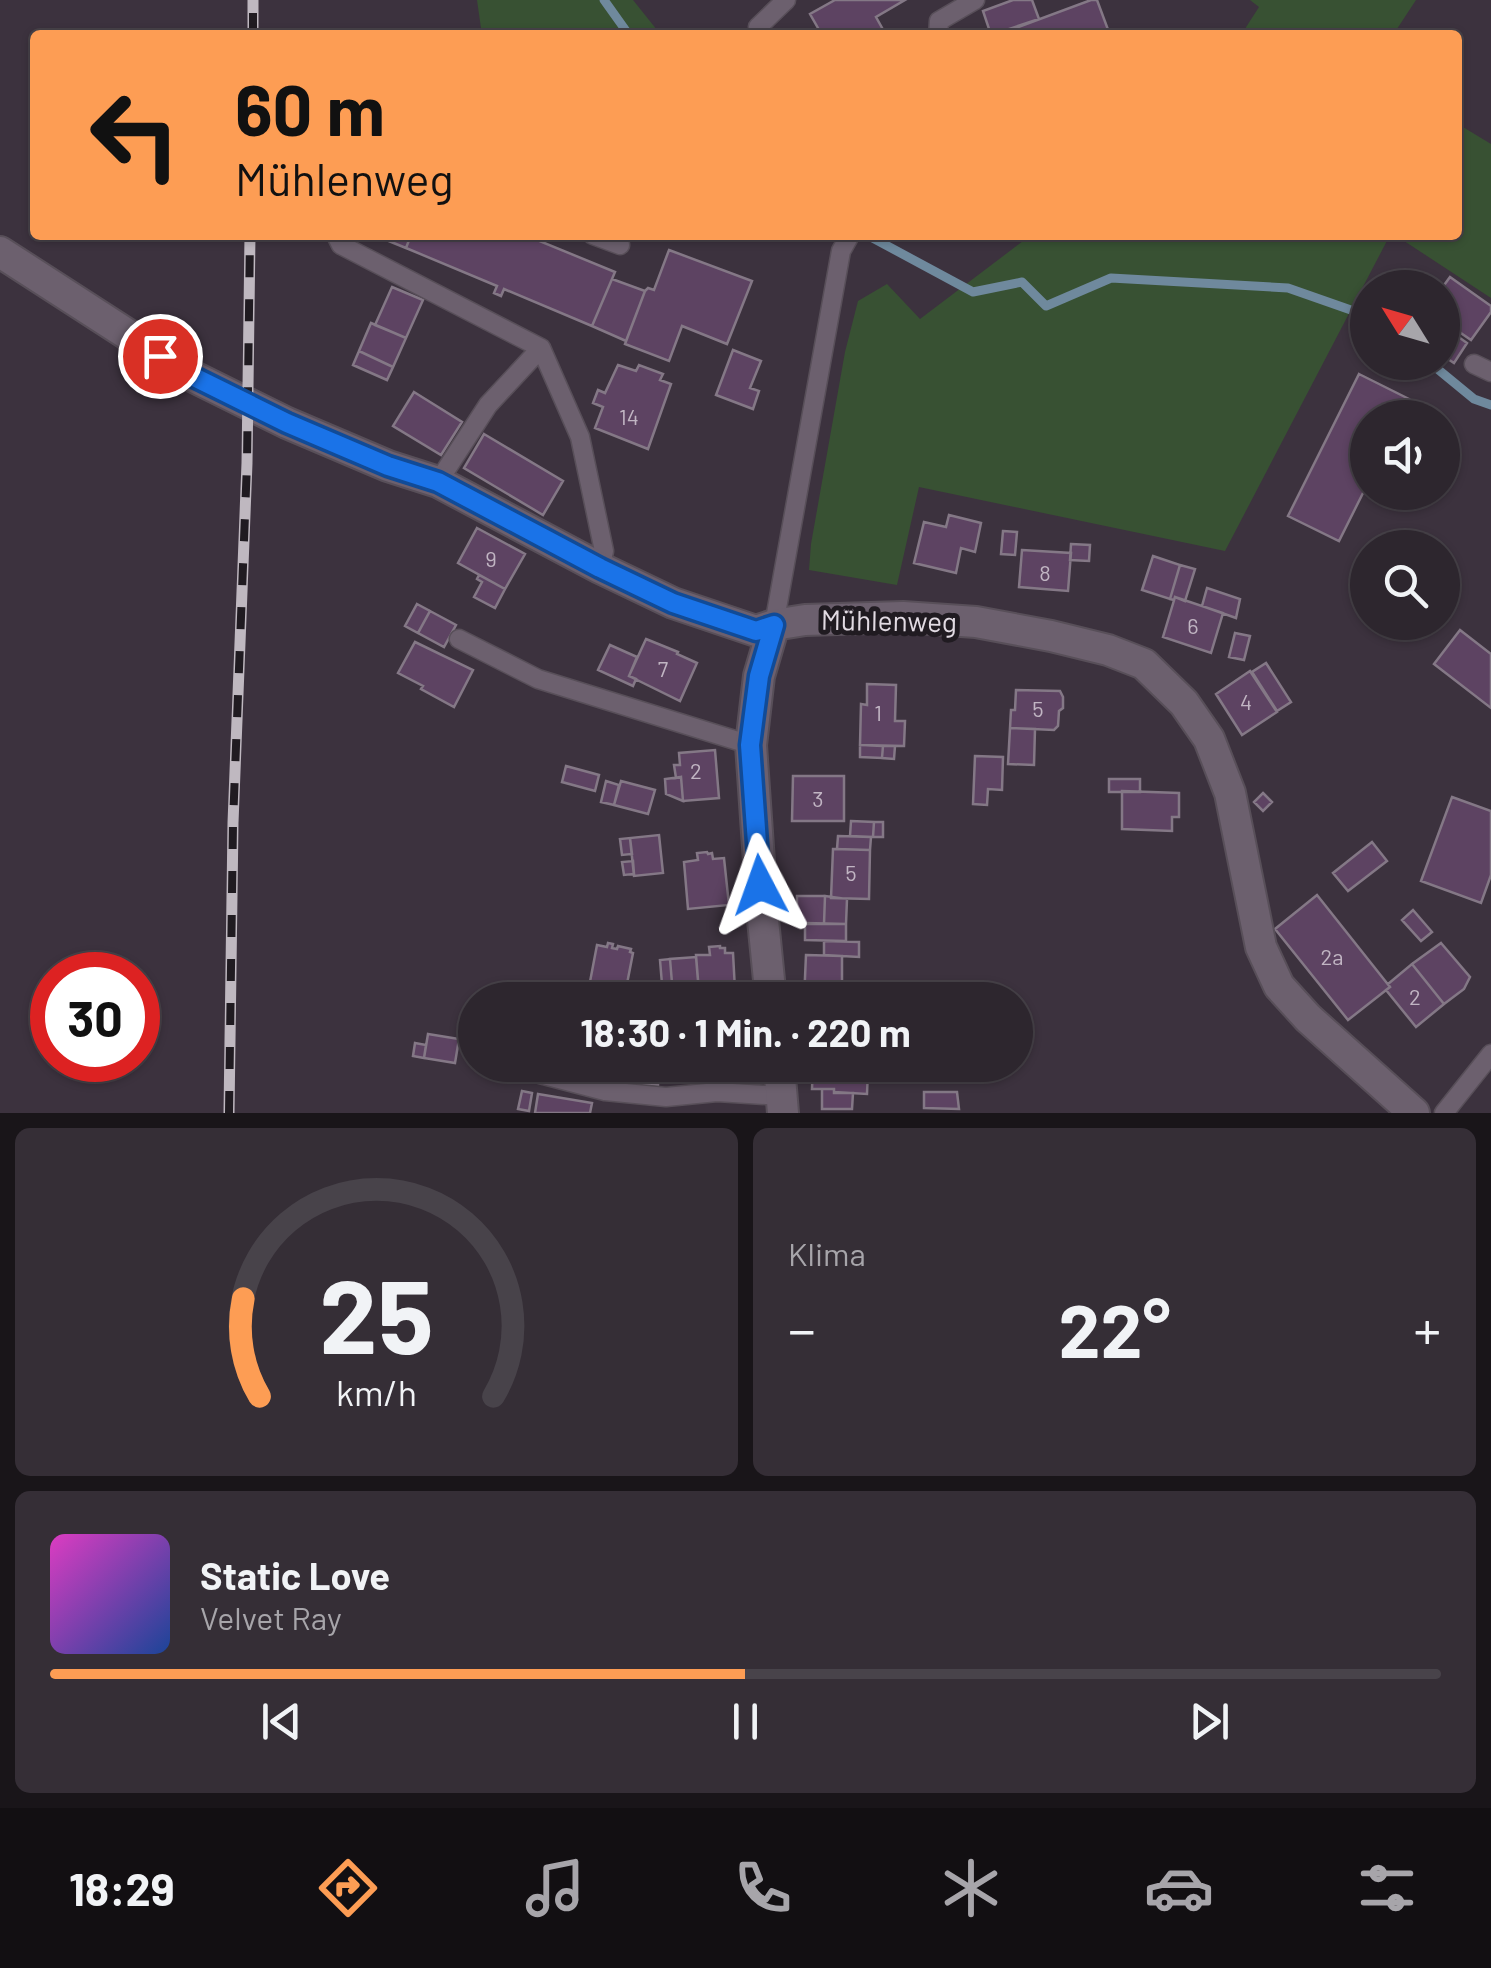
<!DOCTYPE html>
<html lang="de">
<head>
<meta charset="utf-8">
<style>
	:root { --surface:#2d262e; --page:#352e36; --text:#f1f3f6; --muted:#a7a5aa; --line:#48434a; --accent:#fd9d54 }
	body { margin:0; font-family:Barlow,sans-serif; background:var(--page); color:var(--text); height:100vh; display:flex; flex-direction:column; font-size:38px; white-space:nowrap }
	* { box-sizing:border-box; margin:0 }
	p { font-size:32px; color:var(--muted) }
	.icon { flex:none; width:55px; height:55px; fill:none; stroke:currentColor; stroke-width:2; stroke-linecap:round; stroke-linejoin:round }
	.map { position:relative; height:1113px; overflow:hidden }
	.panel { display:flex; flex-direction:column; gap:15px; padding:15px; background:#191519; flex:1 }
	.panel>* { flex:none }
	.guide { position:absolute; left:30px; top:30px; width:1432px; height:210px; border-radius:10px; box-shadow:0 2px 8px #0004,0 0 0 2px var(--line); background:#fd9d54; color:#111; overflow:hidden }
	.needle { width:65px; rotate:307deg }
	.controls { position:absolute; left:1350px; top:270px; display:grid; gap:20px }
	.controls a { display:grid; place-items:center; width:110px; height:110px; border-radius:50%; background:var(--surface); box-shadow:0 2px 8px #0004,0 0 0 2px var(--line); font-size:50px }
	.speed { position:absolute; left:30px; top:952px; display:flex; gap:20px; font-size:50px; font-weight:700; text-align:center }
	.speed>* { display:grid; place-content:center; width:130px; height:130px; border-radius:50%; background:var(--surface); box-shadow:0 2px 8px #0004,0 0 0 2px var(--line); line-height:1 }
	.speed .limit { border:15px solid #d22; background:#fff; color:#111 }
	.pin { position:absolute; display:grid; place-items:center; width:85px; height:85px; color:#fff; margin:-42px; border:5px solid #fff; border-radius:50%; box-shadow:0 2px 10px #0007 }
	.me { position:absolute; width:110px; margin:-55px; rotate:356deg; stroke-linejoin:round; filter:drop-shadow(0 0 8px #0008) }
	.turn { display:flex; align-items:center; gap:35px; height:210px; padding:0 40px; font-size:45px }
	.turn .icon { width:130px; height:130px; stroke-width:2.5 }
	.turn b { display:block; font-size:70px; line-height:85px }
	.big { font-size:75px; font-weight:700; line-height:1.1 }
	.panel .tile { flex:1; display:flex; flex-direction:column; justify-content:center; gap:15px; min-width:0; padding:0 35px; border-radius:15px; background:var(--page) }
	.panel .dial { align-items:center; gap:0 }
	.dial svg { height:260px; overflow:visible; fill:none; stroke:var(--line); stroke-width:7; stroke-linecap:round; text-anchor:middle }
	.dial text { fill:var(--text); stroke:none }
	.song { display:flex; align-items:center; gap:30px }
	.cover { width:120px; height:120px; border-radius:15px; background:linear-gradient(135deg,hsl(310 70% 55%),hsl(220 70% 35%)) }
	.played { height:10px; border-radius:5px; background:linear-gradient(90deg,var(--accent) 50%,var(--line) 50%) }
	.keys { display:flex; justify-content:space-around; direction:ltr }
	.heat { display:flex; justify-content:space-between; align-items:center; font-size:55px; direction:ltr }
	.panel .tiles { flex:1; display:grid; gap:15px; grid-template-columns:1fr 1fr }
	.tile:last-child { grid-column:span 2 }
	.trip { position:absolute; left:458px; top:982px; width:575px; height:100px; border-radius:50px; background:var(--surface); box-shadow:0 2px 8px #0004,0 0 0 2px var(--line); font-weight:700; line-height:100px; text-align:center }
	.tab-bar { display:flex; height:160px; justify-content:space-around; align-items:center; background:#120f12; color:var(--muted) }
	.tab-bar .icon { width:70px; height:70px }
	.tab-bar .active { color:var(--accent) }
	.tab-bar b { font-size:45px; color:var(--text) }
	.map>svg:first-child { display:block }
	.green { fill:#385133 }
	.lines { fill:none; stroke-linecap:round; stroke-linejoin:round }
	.stream { stroke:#6f899d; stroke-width:9 }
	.building { fill:#5d4362; stroke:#847886; stroke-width:2.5 }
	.service-casing { stroke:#584f59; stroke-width:21 }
	.minor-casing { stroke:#584f59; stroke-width:34 }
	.service { stroke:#6c606e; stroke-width:18 }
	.minor { stroke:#6c606e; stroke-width:30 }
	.rail-casing { stroke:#bfb8c0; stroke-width:11 }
	.rail { stroke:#201b21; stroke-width:8; stroke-dasharray:22; stroke-linecap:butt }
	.route-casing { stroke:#114b97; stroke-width:25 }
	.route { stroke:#1a73e8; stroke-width:18 }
	.labels { text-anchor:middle; stroke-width:10; stroke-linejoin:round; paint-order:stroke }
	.number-label { font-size:22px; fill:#c1b5c3 }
	.street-label { font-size:28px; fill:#e2dbe3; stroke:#201b21 }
</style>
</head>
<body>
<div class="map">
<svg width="1491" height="1113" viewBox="0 0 1491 1113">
	<rect width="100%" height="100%" fill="#3c323e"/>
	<path class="green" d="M477 0H633L661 35H482Z
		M1250 0H1416L1393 35H1241L1259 7Z
		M1458 124 1491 144V298L1395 235H1458Z
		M1031 235H1390L1225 551 919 487 897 585 809 570 811 544 845 352 858 301 887 284 920 319Z"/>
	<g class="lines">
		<path class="stream" d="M604 0 629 35
			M869 236 973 292 1022 282 1046 306 1111 278 1288 288 1368 316
			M1429 362 1474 399 1491 405"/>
	</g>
	<path class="building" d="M835 0H905L876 17 886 35H822L810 14Z
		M1013 0H1032L1039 19 991 35 983 11Z
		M1091 0H1097L1110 35H997Z
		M374 235H411L406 248Z
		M411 235H525L615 272 592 326 504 289 501 296 494 293 497 286 406 248Z
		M669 250 752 281 727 344 682 326 669 361 625 344 645 291 648 288 654 290Z
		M1450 277 1491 306V312L1471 340 1442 320V288Z
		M612 279 645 291 626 341 592 326Z
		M392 287 423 300 406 338 375 325Z
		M371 323 406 338 393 367 359 351Z
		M1450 331 1467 343 1454 363 1442 355V342Z
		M733 350 761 361 750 388 759 391 753 409 716 395Z
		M359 351 393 367 387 380 353 365Z
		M618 365 636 371 639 365 663 374 660 380 671 384 648 449 595 428 603 407 593 403 598 390 605 393Z
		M1359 374 1409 399 1400 418H1368V483L1339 541 1288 516Z
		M414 392 462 422 441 455 393 426Z
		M484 434 563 481 543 515 464 468Z
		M949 515 981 523 975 552 961 548 956 573 914 563 924 522 946 527Z
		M477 528 525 554 505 589 458 563Z
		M1003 531 1017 532 1015 555 1001 554Z
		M1071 544 1090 545 1089 561 1070 560Z
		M1022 550 1071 553 1068 591 1019 587Z
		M1153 556 1180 565 1170 599 1142 590Z
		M1180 565 1195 569 1185 601 1175 597 1174 600 1170 599Z
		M479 575 505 589 495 608 474 597 482 582 477 579Z
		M1207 588 1240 599 1236 618 1202 606Z
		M1175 597 1223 613 1211 653 1163 637Z
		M417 604 430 611 418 633 405 626Z
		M430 611 456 625 444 647 418 633Z
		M1460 630 1491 654V708L1434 664Z
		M1235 633 1250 636 1244 660 1229 657Z
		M646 639 678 652 677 654 697 663 680 701 629 676Z
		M415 642 473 670 454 707 421 689 423 686 398 673Z
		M610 645 637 657 629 676 636 679 633 686 598 670Z
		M1266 663 1291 702 1277 711 1252 672Z
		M1250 671 1277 712 1242 735 1216 694Z
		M867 684 896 685 895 721H905L904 746 860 745 861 704 867 705Z
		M1016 690 1060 691 1063 697V708L1059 711 1058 726 1054 730 1010 728 1011 710H1015Z
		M1010 728 1035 729 1034 765 1008 764Z
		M860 745 883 746 882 758 860 757Z
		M883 746H895L894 759 882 758Z
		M715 750 719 798 683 801 681 777 676 778 674 765H680L679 753Z
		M975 756 1003 757 1002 790 988 789 987 805 973 804Z
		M566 766 599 775 595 791 562 782Z
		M793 776H844V821H792Z
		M681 777 683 801 666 794 665 779Z
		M1109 779H1140V792H1109Z
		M606 781 619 785 614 805 601 802Z
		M621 781 655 790 648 814 614 805Z
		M1122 791 1179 793V817H1172V831L1122 829Z
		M1263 793 1272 802 1263 811 1254 802Z
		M1452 797 1491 811V875L1481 903 1421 881Z
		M851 821 874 822 873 837 850 836Z
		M874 822H883V837H873Z
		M659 835 663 873 634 876 630 838Z
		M838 836 871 837 870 850 837 849Z
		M630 838 632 854 622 855 620 839Z
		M1372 842 1387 861 1348 891 1333 873Z
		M833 849 870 850 869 899 831 898Z
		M707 852 708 854 712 853 713 859 724 858 729 905 688 909 684 862 698 860 697 853Z
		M633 861 634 874 624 875 622 862Z
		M1317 895 1390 987 1348 1020 1275 929Z
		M797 896H825L824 924H797Z
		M825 896 847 899 846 924H824Z
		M1413 910 1432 932 1421 941 1402 920Z
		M805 923 846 924V941L805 940Z
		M824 941 859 942V957L824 955Z
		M608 943 613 944 612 948 617 949 618 946 631 949 630 952 633 953 625 994 589 987 597 945 607 947Z
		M1441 943 1470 977 1464 989 1444 1004 1412 964Z
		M720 946V948H725V953H733L735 990 699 992 696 955H710L709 947Z
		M806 955 842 956V982H847V1000H804Z
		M696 957 698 981 672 983 670 959Z
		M670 959 672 983 662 984 660 960Z
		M1412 964 1444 1004 1416 1027 1386 990 1390 987 1388 984Z
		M428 1034 459 1039 455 1063 424 1058Z
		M415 1043 426 1045 424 1058 413 1056Z
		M636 1065H659L658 1085 635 1083Z
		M712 1065H743L744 1076 713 1078Z
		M813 1065H874L873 1070H868L867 1094 834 1092V1089H812Z
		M822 1089H834V1093H853L852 1109H822Z
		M522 1091 532 1093 529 1111 518 1109Z
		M924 1092H957L959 1109 924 1108Z
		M538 1094 592 1103 590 1113H535Z"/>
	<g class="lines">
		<g class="service-casing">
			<path id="service" d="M764 35 758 27 786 0
				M938 35 939 21 975 0
				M336 235 341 245 541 348 580 437 604 551 600 568
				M593 235 620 245
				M1474 364 1491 372
				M438 482 488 405 541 348
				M774 625 841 251 850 235
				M459 639 538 679 751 745
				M517 1068 605 1091 666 1097 717 1092 782 1096
				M1444 1113 1491 1054"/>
		</g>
		<g class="minor-casing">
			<path id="minor" d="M0 252 192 376 287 423 388 466 438 482 600 568 673 603 756 631 774 625 805 620 903 617 976 622 1051 636 1108 650 1144 664 1184 703 1209 739 1230 793 1261 947 1279 986 1308 1018 1414 1113
				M771 1000 763 920 751 745 759 676 774 625
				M779 1065 783 1113"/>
		</g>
		<use href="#service" class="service"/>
		<use href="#minor" class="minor"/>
		<g class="rail-casing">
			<path id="rail" d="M253 35V0
				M229 1113 233 823 247 463 250 235"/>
		</g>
		<use href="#rail" class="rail"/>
	</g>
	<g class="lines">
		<g class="route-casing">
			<path id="route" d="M160 356 192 376 287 423 388 466 438 482 600 568 673 603 756 631 774 625 759 676 750 745 760 885"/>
		</g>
		<use href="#route" class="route"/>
	</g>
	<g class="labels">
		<g class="number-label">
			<text x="629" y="425">14</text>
			<text x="491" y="567">9</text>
			<text x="1045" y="581">8</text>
			<text x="1193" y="634">6</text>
			<text x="663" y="677">7</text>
			<text x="1246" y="710">4</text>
			<text x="1038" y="717">5</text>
			<text x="878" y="721">1</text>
			<text x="696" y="779">2</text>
			<text x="818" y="807">3</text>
			<text x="851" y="881">5</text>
			<text x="1332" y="965">2a</text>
			<text x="1415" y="1005">2</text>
		</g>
		<g class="street-label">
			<text transform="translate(889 621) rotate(1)" y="10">Mühlenweg</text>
		</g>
	</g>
</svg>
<div class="controls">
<a><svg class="needle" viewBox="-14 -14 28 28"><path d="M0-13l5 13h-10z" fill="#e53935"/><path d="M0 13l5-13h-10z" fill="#a7a5aa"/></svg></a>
<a><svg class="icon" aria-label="sound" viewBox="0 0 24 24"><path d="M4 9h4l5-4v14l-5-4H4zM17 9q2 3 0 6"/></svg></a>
<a><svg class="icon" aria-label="search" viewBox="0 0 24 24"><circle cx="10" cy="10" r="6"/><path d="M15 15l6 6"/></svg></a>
</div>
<div class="speed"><div class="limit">30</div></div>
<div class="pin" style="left:160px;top:356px;background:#d93025"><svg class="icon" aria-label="arrive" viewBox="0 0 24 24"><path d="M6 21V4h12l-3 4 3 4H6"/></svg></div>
<svg class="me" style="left:760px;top:885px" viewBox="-20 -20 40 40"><path d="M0-17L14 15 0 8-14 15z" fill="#1a73e8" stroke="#fff" stroke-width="4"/></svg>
<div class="trip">18:30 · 1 Min. · 220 m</div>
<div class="guide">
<div class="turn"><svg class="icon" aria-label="left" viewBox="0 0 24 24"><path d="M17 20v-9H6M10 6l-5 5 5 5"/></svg><div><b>60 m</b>Mühlenweg</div></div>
</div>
</div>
<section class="panel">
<div class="tiles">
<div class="tile dial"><svg viewBox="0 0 100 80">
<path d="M14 69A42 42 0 1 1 86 69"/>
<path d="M14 69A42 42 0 0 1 9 39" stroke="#fd9d54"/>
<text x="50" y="56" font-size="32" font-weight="700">25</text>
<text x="50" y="72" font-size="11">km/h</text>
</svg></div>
<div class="tile"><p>Klima</p>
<div class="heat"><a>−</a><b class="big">22°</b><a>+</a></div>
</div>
<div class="tile">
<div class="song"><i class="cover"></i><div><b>Static Love</b><p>Velvet Ray</p></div></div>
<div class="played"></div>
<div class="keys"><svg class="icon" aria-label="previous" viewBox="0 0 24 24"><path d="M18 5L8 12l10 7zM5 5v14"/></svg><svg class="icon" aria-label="pause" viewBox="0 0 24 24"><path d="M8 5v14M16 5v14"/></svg><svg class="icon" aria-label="next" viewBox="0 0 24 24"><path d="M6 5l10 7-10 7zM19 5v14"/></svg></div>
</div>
</div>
</section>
<nav class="tab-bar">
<b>18:29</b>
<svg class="icon active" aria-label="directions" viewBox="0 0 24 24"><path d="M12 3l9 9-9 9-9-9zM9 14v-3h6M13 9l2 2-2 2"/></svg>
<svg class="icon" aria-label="music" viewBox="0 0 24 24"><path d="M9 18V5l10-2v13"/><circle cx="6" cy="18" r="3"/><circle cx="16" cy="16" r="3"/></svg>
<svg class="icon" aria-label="phone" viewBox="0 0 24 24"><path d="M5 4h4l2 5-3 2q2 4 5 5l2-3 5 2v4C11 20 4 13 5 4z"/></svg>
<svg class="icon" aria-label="climate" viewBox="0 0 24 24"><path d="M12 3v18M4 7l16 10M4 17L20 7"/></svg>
<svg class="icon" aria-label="car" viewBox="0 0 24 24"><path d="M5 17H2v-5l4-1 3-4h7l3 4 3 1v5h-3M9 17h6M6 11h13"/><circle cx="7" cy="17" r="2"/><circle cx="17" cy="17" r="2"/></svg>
<svg class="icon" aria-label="filters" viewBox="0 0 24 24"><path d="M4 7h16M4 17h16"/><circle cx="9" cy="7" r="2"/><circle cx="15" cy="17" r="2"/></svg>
</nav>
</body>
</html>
